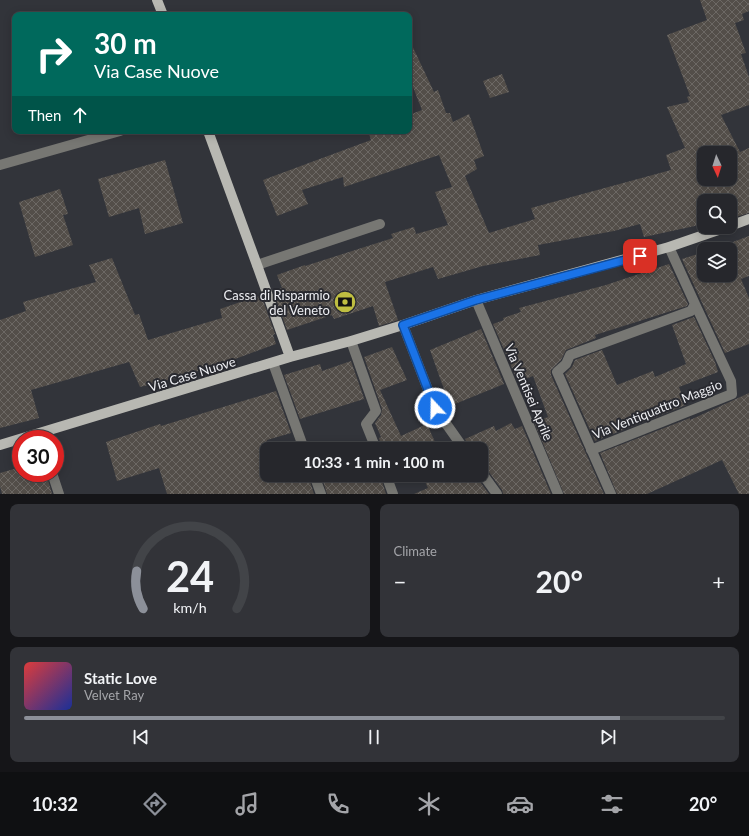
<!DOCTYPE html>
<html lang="en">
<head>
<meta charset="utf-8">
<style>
	:root { --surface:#26272c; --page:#323338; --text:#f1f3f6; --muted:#a4a5a9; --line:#424448; --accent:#8c9099 }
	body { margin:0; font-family:Lato,sans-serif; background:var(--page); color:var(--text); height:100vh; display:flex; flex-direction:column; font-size:15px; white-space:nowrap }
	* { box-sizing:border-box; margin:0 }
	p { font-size:13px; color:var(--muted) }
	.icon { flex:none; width:22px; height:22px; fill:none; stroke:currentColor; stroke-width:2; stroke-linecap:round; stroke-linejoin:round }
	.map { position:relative; height:494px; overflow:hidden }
	.details { display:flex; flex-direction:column; gap:10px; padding:10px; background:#151518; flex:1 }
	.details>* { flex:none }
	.top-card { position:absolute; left:12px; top:12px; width:400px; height:122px; border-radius:8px; box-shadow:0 2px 10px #0003,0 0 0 1px var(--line); background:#00695c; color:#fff; overflow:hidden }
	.needle { width:26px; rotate:176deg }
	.controls { position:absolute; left:697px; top:146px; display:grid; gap:8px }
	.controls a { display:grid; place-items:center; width:40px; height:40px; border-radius:8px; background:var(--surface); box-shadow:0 2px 10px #0003,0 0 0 1px var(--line); font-size:20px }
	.speed { position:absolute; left:12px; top:430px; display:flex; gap:8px; font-size:20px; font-weight:700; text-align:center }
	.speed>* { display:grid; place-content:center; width:52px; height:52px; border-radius:50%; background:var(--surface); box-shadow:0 2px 10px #0003,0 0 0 1px var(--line); line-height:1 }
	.speed .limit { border:6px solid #d22; background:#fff; color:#111 }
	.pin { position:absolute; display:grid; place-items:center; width:34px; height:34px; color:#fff; margin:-17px; border-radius:8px; box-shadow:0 2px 6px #0006 }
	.me { position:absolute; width:44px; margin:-22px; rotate:339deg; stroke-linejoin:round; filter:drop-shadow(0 0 3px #0008) }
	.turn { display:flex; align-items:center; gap:14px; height:84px; padding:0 16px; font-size:18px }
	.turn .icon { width:52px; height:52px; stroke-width:2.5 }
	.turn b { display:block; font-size:28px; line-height:34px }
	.then { display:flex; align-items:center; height:38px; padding:0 16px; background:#0003; gap:8px; font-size:15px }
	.big { font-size:30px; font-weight:700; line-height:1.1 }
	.details .widget { flex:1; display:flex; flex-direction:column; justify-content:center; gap:6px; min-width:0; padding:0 14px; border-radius:8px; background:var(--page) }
	.details .dial { align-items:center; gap:0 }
	.dial svg { height:104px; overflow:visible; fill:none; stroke:var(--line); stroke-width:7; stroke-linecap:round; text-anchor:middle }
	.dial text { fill:var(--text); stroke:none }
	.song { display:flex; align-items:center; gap:12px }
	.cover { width:48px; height:48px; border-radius:6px; background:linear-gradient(135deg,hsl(0 70% 55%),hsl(230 70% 35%)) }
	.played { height:4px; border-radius:2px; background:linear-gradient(90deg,var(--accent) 85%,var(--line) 85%) }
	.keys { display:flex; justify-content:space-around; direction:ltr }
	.heat { display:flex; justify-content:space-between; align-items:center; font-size:22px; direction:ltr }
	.details .tiles { flex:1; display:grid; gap:10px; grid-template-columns:1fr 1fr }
	.widget:last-child { grid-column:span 2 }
	.trip { position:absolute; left:260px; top:442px; width:228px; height:40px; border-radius:8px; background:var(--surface); box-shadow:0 2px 10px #0003,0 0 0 1px var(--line); font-weight:700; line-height:40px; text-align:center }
	.tabs { display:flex; height:64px; justify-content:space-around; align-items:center; background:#0f1012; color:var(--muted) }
	.tabs .icon { width:28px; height:28px }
	.tabs .active { color:var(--accent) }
	.tabs b { font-size:18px; color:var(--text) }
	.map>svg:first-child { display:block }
	.building { fill:url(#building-cross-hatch); fill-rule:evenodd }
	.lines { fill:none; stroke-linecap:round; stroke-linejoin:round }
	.minor { stroke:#777773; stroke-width:10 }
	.major { stroke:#b8b8b2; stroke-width:10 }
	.route-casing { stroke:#114b97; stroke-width:10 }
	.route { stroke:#1a73e8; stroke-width:7 }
	.labels { text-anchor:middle; stroke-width:4; stroke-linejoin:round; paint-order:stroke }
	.poi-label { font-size:13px; fill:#eeeff3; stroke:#292a30; text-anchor:end }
	.street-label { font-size:13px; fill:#eeeff3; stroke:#292a30 }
</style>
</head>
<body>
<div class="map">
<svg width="749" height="494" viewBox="0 0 749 494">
	<defs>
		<pattern id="building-cross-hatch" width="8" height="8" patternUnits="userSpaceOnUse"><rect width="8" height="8" fill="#534e49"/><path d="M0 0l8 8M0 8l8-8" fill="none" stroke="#6c6864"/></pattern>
	</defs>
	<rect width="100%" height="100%" fill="#32343a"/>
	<path class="building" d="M700 0H749V11L742 14 744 20 735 23 746 53 741 54 749 77V105L721 115 740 152 749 148V213L732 218 730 217V201H706L704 200V224L644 237 640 224 614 231 538 245 540 255 483 266 438 279 433 267 385 282 398 320 379 326 373 306 334 319 332 315 287 330 273 291 282 288 277 275 305 265V266L393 238 391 234 414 227 416 234 448 225 435 192 452 187 439 155 344 187 343 177 302 190 308 204 277 216 263 180 371 140 368 131H409V115L422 110 409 77V39L434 92 438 90 446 113H450L453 122 469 114 484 156 474 160 477 169 465 176 489 233 535 219 531 208 671 170 666 155 685 148 667 107 689 102 687 97 690 96 667 35 707 20ZM704 153H730V179H704Z
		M502 74 509 92 490 98 483 81Z
		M165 160 183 223 145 234 139 208 109 217 98 179Z
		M60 189 68 214 63 215 73 245 35 257 19 202Z
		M749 236V276L741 279 749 298V344L725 353 682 259 704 252V275H730V249H714Z
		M112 258 135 315 139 314 148 340 222 318 220 309 261 295 275 334 273 335 276 344 227 362 176 378 140 387 129 362 31 390 39 418 0 428V320L26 311 23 302 96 282 89 265Z
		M669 264 688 304 687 306 595 335 596 338 566 350 561 360 551 370V375L604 494H564L534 422 548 417 533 376 518 382 493 324 504 320 503 318 521 312 519 308 606 285Z
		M694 317 715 362 718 372 679 387 686 405 595 441 565 374 572 367 575 360 602 350 617 385 653 371 655 377 686 364 672 325Z
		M481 329 504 384 450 406 430 350Z
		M392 347 407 380 380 390 401 436 427 424 438 449H382L379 438 381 437 375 423 381 415 382 409 364 357Z
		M351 361 366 404 364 399 300 419 284 375 320 364 322 371Z
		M276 391 291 433 267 440V481L282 475H308L314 494H167L159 468 117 481 106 442 160 424 161 426Z
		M749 393V494H739L722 460 647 494H617L600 453 690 418V420Z
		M511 423 515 429 522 426 551 494H503L502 490 486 468 481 466V449H470L465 439 494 426 496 431Z
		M367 443 369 449H350L360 445Z
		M21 467V473H46L52 494H2L0 486V473Z
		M321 475H380L386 494H327Z
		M422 475H450L451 478 459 475H475L489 494H414L428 488Z"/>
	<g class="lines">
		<path class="minor" d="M0 165 120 131
			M257 265 380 224
			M476 300 558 494
			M403 325 435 408 464 449
			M351 341 376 411 366 424 376 449
			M273 363 304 449
			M591 450 732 394 731 381 695 304
			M481 472 497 494
			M52 473 59 494
			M314 475 321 494
			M386 475 393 494
			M611 494 557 372 566 364 570 355 691 311 695 304 669 247"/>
		<path class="major" d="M157 0 163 15
			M208 131 257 265 290 357
			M730 226 749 219
			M0 445 290 357 351 341 403 325 476 300 669 247 727 227"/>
	</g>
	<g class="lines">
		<g class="route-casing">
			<path id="route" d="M435 408 403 325 476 300 640 256"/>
		</g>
		<use href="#route" class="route"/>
	</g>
	<defs>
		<g id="bank-disc" transform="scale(1.15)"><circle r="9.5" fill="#bfbe41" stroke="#292a30"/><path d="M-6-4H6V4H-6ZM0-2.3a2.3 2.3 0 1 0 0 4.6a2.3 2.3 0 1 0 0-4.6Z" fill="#111"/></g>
	</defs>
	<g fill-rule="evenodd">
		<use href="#bank-disc" x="345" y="302"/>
	</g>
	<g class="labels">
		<g class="poi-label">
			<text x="330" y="300">Cassa di Risparmio<tspan x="330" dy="15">del Veneto</tspan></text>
		</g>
		<g class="street-label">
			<text transform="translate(192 374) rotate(-17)" y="5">Via Case Nuove</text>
			<text transform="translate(529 392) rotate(67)" y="5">Via Ventisei Aprile</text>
			<text transform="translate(657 409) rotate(-22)" y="5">Via Ventiquattro Maggio</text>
		</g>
	</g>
</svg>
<div class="controls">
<a><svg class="needle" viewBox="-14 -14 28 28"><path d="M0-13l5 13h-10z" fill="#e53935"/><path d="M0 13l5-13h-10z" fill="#a4a5a9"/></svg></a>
<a><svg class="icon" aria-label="search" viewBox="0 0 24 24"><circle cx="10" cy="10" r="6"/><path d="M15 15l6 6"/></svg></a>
<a><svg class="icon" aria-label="layers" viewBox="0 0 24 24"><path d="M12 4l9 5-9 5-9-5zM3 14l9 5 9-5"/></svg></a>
</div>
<div class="speed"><div class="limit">30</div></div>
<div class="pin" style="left:640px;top:256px;background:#d93025"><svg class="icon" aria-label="arrive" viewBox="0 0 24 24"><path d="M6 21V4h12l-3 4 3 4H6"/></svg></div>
<svg class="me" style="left:435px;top:408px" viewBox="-20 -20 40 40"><circle r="17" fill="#1a73e8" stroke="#fff" stroke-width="3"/><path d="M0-11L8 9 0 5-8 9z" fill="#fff"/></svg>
<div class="trip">10:33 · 1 min · 100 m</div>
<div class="top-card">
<div class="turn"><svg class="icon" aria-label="right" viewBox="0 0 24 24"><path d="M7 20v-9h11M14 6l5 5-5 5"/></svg><div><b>30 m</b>Via Case Nuove</div></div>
<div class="then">Then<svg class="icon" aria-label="ahead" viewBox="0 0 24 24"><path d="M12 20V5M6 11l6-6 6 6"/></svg></div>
</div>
</div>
<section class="details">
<div class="tiles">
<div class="widget dial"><svg viewBox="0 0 100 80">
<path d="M14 69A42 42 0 1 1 86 69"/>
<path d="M14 69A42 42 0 0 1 9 40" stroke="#8c9099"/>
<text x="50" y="56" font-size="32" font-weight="700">24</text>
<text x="50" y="72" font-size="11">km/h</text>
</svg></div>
<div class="widget"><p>Climate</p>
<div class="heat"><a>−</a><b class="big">20°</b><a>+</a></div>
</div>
<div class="widget">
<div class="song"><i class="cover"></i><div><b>Static Love</b><p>Velvet Ray</p></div></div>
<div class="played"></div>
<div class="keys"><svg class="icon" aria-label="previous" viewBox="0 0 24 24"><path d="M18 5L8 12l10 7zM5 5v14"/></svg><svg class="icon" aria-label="pause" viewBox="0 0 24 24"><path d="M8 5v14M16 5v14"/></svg><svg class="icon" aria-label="next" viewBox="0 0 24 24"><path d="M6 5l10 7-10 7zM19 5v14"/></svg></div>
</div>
</div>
</section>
<nav class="tabs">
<b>10:32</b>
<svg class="icon active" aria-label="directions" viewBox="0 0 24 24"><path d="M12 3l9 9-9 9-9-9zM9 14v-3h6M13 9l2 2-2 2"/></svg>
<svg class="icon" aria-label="music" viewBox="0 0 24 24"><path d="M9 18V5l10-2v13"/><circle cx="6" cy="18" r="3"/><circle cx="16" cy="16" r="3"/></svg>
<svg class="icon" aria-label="phone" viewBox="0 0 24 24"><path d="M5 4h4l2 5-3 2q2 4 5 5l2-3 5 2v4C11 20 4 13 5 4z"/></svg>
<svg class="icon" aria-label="climate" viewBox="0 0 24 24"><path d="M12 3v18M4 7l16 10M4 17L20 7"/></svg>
<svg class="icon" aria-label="car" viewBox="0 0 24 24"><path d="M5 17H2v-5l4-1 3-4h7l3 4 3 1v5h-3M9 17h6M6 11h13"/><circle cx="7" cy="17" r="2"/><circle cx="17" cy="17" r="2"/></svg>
<svg class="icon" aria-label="filters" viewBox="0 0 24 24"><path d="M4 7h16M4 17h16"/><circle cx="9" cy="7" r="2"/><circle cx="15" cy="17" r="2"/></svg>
<b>20°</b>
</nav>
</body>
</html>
